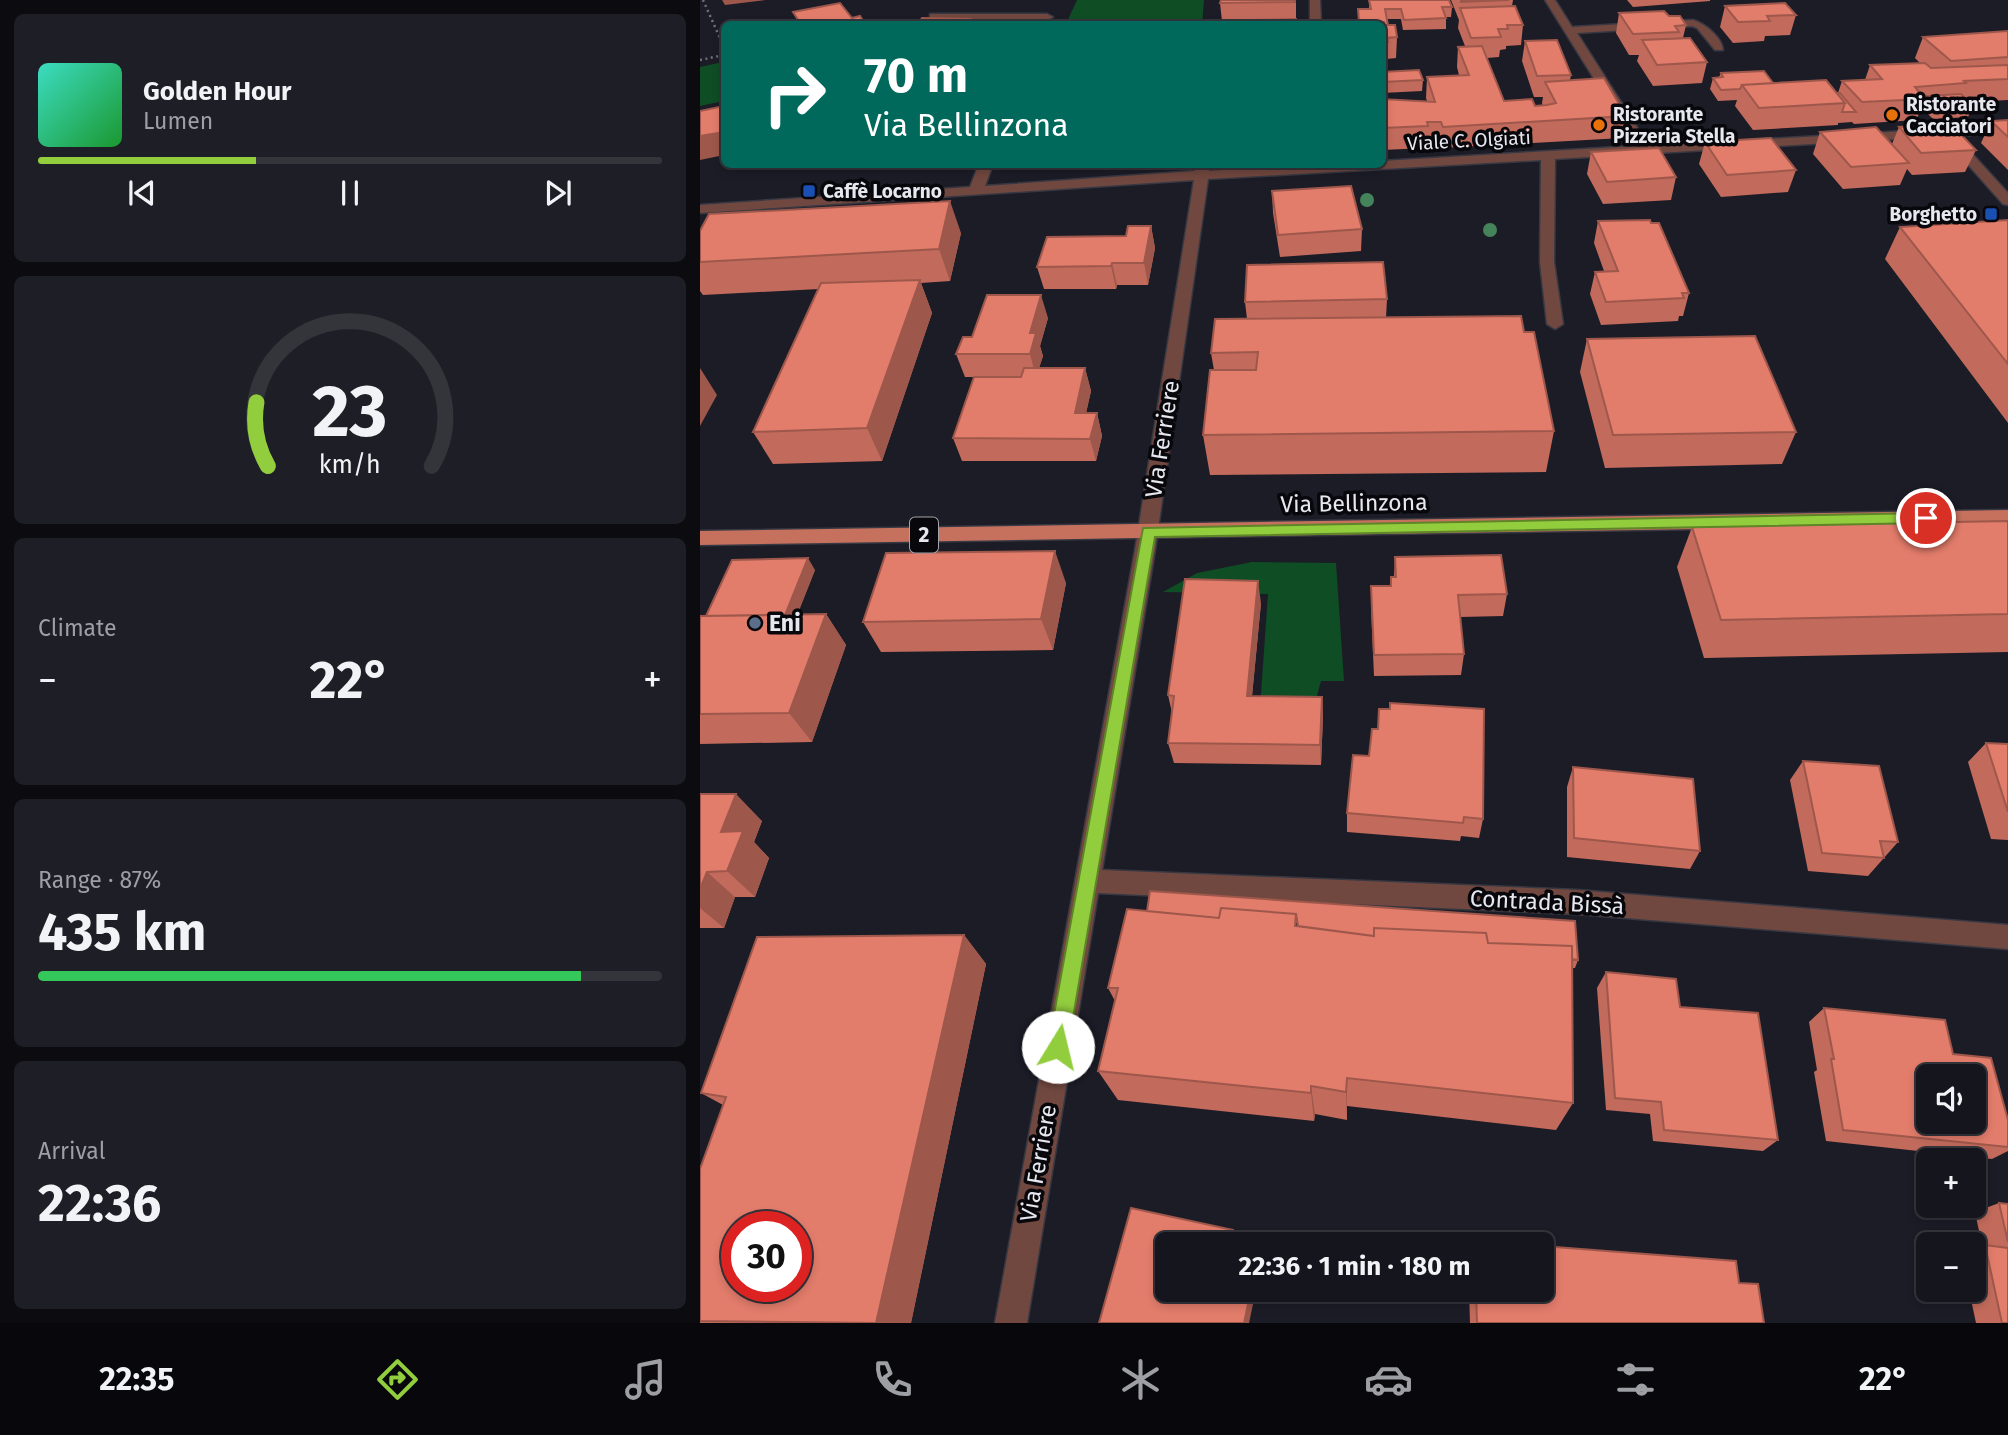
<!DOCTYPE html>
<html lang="en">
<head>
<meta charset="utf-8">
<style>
	:root { --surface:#15151d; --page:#1e1e26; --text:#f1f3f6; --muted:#9d9fa4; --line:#34343b; --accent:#92cd3e }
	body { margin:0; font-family:"Fira Sans",sans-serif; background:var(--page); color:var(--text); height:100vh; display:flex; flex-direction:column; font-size:26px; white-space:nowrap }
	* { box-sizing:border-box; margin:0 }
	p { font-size:23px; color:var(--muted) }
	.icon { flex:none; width:38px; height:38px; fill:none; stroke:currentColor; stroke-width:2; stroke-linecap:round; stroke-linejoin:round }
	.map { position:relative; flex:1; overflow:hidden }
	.panel { display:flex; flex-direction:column; gap:14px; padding:14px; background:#0c0c10; width:700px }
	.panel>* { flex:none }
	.banner { position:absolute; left:21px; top:21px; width:665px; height:147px; border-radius:10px; box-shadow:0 4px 10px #0003,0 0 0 2px var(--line); background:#00695c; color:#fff; overflow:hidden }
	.tools { position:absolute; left:1216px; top:1064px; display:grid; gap:14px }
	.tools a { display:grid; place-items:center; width:70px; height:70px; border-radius:10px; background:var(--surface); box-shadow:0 4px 10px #0003,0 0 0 2px var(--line); font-size:35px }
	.speed { position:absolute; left:21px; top:1211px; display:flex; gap:14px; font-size:35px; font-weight:700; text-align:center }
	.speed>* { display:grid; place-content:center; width:91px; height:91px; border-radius:50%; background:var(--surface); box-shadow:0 4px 10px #0003,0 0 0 2px var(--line); line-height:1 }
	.speed .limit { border:10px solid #d22; background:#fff; color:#111 }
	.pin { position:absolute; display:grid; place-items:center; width:60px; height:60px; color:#fff; margin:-30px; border:4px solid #fff; border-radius:50%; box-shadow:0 2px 7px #0007 }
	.me { position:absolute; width:77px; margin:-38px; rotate:9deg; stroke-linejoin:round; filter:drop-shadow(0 0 5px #0008) }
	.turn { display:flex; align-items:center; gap:24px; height:147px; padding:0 28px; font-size:32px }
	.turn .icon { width:91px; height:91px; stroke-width:2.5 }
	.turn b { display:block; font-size:49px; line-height:60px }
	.big { font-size:52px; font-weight:700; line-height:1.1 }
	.panel .tile { flex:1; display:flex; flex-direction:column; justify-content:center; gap:10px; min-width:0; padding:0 24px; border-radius:10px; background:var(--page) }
	.panel .dial { align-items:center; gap:0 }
	.dial svg { height:182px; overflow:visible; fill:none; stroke:var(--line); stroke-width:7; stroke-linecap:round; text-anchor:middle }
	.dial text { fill:var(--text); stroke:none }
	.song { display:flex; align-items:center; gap:21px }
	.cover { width:84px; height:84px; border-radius:10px; background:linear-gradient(135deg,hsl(170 70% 55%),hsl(130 70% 35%)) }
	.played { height:7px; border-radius:4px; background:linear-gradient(90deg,var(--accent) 35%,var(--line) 35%) }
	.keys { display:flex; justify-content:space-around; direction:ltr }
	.heat { display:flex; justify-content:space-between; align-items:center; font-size:38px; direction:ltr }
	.charge { height:10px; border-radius:5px; background:linear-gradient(90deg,#34c759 87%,var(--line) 0) }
	.trip { position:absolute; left:455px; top:1232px; width:399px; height:70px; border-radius:10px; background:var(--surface); box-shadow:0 4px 10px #0003,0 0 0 2px var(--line); font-weight:700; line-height:70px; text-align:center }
	.menu { display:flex; height:112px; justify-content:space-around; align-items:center; background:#08080c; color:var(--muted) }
	.menu .icon { width:49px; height:49px }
	.menu .current { color:var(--accent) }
	.menu b { font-size:32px; color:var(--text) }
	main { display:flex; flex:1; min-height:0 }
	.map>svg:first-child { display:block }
	.green { fill:#0f4d25 }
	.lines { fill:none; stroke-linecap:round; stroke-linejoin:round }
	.minor-casing { stroke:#383843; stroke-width:3 }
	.major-casing { stroke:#383843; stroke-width:3 }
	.path { stroke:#70707a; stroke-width:2.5; stroke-dasharray:2 3.5; stroke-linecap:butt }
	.minor { fill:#71483f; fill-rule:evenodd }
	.major { fill:#c5715e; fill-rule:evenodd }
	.tree { fill:#45845b }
	.wall { fill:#c26b5c }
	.shaded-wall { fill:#9e574b }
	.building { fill:#e27c6b; stroke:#9e574b; stroke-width:2; fill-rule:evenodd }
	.route { fill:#92cd3e; stroke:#5f8528; stroke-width:2 }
	.food-dot { fill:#e8710a; stroke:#07070c; stroke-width:2.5 }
	.transit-dot { fill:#1a4fb4; stroke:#07070c; stroke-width:2.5 }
	.service-dot { fill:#5c6f8a; stroke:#07070c; stroke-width:2.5 }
	.labels { text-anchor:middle; stroke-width:7; stroke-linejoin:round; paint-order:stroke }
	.far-poi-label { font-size:19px; font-weight:bold; fill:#e7e7ef; stroke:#07070c; text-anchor:start }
	.far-street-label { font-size:19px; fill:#e7e7ef; stroke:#07070c }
	.shield { fill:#07070c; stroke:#a4a4ab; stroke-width:2 }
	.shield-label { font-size:21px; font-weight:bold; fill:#e7e7ef }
	.street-label { font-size:23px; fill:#e7e7ef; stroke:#07070c }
	.poi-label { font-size:23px; font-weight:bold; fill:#e7e7ef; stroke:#07070c; text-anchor:start }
</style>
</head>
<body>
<main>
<section class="panel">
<div class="tile">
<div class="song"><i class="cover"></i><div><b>Golden Hour</b><p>Lumen</p></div></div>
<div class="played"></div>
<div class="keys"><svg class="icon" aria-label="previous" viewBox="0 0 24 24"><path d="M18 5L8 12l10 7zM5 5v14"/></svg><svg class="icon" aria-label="pause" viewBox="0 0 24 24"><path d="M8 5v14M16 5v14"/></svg><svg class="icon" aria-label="next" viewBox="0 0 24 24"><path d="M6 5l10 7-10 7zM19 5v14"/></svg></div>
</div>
<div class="tile dial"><svg viewBox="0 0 100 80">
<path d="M14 69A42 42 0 1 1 86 69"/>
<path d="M14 69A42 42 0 0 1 9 41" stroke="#92cd3e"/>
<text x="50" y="56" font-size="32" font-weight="700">23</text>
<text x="50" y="72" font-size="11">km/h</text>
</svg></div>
<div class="tile"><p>Climate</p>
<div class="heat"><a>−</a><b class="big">22°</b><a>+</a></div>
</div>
<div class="tile"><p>Range · 87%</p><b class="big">435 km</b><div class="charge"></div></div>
<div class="tile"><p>Arrival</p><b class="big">22:36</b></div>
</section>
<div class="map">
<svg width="1308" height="1323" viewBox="0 0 1308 1323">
	<rect width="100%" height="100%" fill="#1c1c27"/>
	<path class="green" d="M377 0H504L502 24H366Z
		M23 62 24 101 0 106V67Z
		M552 562 636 563 644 681H621L614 707 560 708 568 594 463 592 497 573Z"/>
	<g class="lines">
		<g class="minor-casing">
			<path id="minor" d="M610 0H620L621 24H610Z
				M845 0H855L872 27 993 20C1006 24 1022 38 1023 50H1015L997 28 992 26 877 33 949 146 1308 125V133L1256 136 1308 193V205L1303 204 1248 142V136L855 159 854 262 863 324 855 329 847 324 840 262 841 160 508 179 455 550 402 870 877 890 1308 925V949L877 914 398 893 327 1323H295L435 550 494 180 0 213V205L270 187 279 164H293L285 186 495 171 496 164H510L509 171 615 164H682V161L936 146Z
				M230 14H347L353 17 347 20 234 19 230 18Z"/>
		</g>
		<g class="major-casing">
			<path id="major" d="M1308 510V524L0 545V531Z"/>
		</g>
		<path class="path" d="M3 0 24 47
			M0 60 24 55"/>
		<use href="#minor" class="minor"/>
		<use href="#major" class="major"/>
	</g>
	<g class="tree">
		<circle cx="667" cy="200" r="7"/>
		<circle cx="790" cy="230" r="7"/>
	</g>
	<path class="wall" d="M596 0V24L522 21 520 3Z
		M669 0 752 7 751 17H746V29L703 30 701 19H687L688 25 697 37 696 58 687 59V63H682V24L658 22V9H669Z
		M751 0H813L812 6 823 25 821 45 806 46V49L800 50 799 57 787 58 804 101 835 106H843L842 103 843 97H834L822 61 825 41 871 75 870 80 926 116 922 138 741 148 739 144H727L726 148 682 150V99L727 101 726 98 727 77 759 75 757 67 758 47 765 46 758 28 759 20Z
		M927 0H1010V1L933 7Z
		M1025 6 1096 15 1090 35 1065 36 1064 41 1033 43 1020 27Z
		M919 13 969 16 986 25 983 38 1007 62 1002 83 953 86 937 61 939 55H929L916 33Z
		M1308 31V100L1269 102 1273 106 1268 117 1233 119 1222 108 1216 120 1154 124 1152 122 1138 123V125L1053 130 1035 106 1037 100 1018 101 1010 89 1013 78 1019 77 1021 73 1138 93 1142 81 1165 80 1170 65 1220 63 1215 58 1223 37Z
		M682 72 723 80 722 91 682 93Z
		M1308 120V170L1281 143 1291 121Z
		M1199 127 1276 150 1265 172 1212 175 1207 169 1200 185 1143 189 1113 154 1120 132 1192 144Z
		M1005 142 1096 170 1088 192 1021 197 999 164Z
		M891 152 976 177 971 200 903 204 887 174Z
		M170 164H224L171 168Z
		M572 191 662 229 661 251 580 257 573 213Z
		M1308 220V423L1185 259 1200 227Z
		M898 221 951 223 989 293 983 316H979L978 321 901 325 890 294 895 272 904 271 894 243Z
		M451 226 455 248 448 285H417L416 289H344L337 267 426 236Z
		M0 231 261 233 250 281 221 283 232 313 182 461 73 464 53 432 119 289 3 295 0 291Z
		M687 299 686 318 824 332 854 431 846 472 510 475 503 435 514 370 511 353 547 319 545 302Z
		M348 318 340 346 343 356 339 368H385L391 391 386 413H397L402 436 396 461H262L253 438 321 377H265L256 354 272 337Z
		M887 339 1096 432 1082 464 905 468 880 372Z
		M1308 521V652L1004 658 977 567 992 527Z
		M695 557 807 594 803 616 760 617 764 654 761 675 674 676 671 607V586H691V577H694Z
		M115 570 97 615 126 614 146 645 112 742 0 744V616H6Z
		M366 583 353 650 181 652 163 622Z
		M561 603 552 696 622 697 623 717 621 765 474 763 468 743 472 713 468 695Z
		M690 709 783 819 779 838 761 836 760 841 647 832V813L669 756 678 729Z
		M1286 743 1308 744V840L1291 839 1268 762Z
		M1103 761 1198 842 1168 876 1108 871 1090 780Z
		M873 767 1000 851 990 869 867 857V787Z
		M0 794 62 821 54 842 69 858 55 897H35L24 928H0Z
		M427 909 878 960 875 968H872L873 1103 856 1130 647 1106V1120L615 1114 614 1121 418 1100 398 1071 415 1001 408 988Z
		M264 935 286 964 211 1323H0V1169L23 1105 1 1093Z
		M906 972 980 1007 1078 1140 1063 1151 953 1141 950 1114 906 1110 897 988Z
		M1124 1008 1253 1054 1308 1147V1151L1292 1159 1126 1141 1114 1072 1117 1070 1109 1022Z
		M1299 1203 1308 1204V1323H1276L1269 1290H1274V1248L1282 1245 1275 1212Z
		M1039 1283 1064 1323H770L769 1290H842Z"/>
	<path class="shaded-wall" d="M22 0H65L25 5Z
		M24 132V155L0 160V136Z
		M250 201 261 233 250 281 239 249Z
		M451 226 455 248 448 285 444 263Z
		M412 263 417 285 416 289 411 266Z
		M220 280 232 313 182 461 167 428Z
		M341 295 348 318 340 346 343 356 336 377 330 354V333Z
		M0 368 17 395 0 426Z
		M385 368 391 391 381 435 375 413Z
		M397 413 402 436 396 461 390 439Z
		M355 551 366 583 353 650 341 619Z
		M108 558 115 570 85 646 77 635Z
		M558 581 561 603 550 717 547 696Z
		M126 614 146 645 112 742 89 713Z
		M622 697 623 717 621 765 620 745Z
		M36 794 62 821 54 842 69 858 55 897 27 871 21 832Z
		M7 872 35 897 24 928 0 908V889Z
		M264 935 286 964 211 1323H176Z
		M647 1078V1120L646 1092Z
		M611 1086 615 1114 614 1121 611 1093Z
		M533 1230 537 1238 536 1244H529Z
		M551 1290H556L549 1323H544Z"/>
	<path class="building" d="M521 0H595V2L520 3Z
		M669 0H749L752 7H742L746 18 704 20 701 9H685L688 25H685L684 22H659L658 9H671Z
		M761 0H809L761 2Z
		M140 3 152 18 160 16 165 24H92L100 23 93 12Z
		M1085 3 1096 15 1067 16 1070 21 1038 22 1025 6Z
		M815 6 823 25H807L808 29H798L801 37 771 38 760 8Z
		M964 11 969 16H980L986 25 975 26 979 32 933 34 919 13Z
		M222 18 270 19 266 24H218Z
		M596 19V24H518V21Z
		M684 22 685 25H695L697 37 687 38 688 42H682V24H638V23Z
		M1308 31V57L1251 61 1223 37Z
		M990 38 1007 62 957 65 942 40Z
		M857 40 871 75 837 76 825 41Z
		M782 46 804 101 832 99 835 106 847 105 856 103 845 82 904 78 926 116 743 127 741 122H727L728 126 682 128V99L735 102 727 77 769 75 758 47Z
		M1225 63 1231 68 1308 65V79L1264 81 1266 83 1215 87 1225 99 1162 102 1142 81 1182 79 1170 65Z
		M719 70 723 80 682 82V72Z
		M1064 71 1073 83 1042 85 1040 89 1021 90 1013 78 1023 77 1021 73Z
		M1126 80 1145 103 1059 108 1042 85Z
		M1137 93H1140L1156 112H1142L1145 103Z
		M1261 94 1273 106 1237 108 1225 96Z
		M24 106V132L0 136V111Z
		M1308 120V137L1291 121Z
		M1251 124 1276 150 1221 153 1199 127Z
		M1176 127 1209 163 1151 167 1120 132Z
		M1071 138 1096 170 1027 175 1005 142Z
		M959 148 976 177 907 182 891 152Z
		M651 186 662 229 578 235 572 191Z
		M250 201 239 249 0 262V231L9 214Z
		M950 220 951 223H959L989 293H982L984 298 906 302 895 272 918 271 898 221Z
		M1308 220V364L1200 227Z
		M428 226H451L444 263H412L411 266 337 267 347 237 426 236Z
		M683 262 687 299 545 302 547 265Z
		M220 280 167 428 53 432 121 283Z
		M287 295H341L330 333H336L330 354H256L263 337H272Z
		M821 316 824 332H834L854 431 503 435 510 370H556L558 352 511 353 515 319Z
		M1055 336 1096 432 913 435 887 339Z
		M324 368H385L375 413H397L390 439 253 438 274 377H321Z
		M1308 521V614L1021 620 992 527Z
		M355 551 341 619 163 622 186 553Z
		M801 555 807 594 758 595 764 654 674 655 671 586H691V577H696L695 557Z
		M108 558 85 615 6 616 32 560Z
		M485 579 558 581 547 696 622 697 620 745 468 743 474 696 468 695Z
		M126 614 89 713 0 714V616Z
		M690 703 784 709 783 819 764 817 763 823 647 813 653 755 669 756 672 729H678L679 709H690Z
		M1286 743 1308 744V812Z
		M1103 761 1179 766 1198 842 1180 841 1184 858 1122 853Z
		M873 767 993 779 1000 851 874 838Z
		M0 794H36L21 832 43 831 27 871 7 872 0 889Z
		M450 891 875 921 878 960 872 959V946L788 943 786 933 674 928V936L598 926 596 914 521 908 519 918 447 911Z
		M521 908 596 914 595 926 674 936V928L786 933 788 943 872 946 873 1103 647 1078 646 1092 611 1086V1093L398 1071 418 988H408L427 909 519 918Z
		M264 935 176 1323 0 1321V1169L26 1097 1 1093 57 937ZM37 1227H96V1286H37Z
		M906 972 976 979 980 1007 1058 1013 1078 1140 964 1130 961 1102 915 1098Z
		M1124 1008 1245 1020 1253 1054 1291 1058 1308 1120V1147L1143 1130 1131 1059H1134ZM1228 1076H1274V1122H1228Z
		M1299 1203 1308 1204V1242Z
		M431 1208 533 1230 529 1244H467V1290H551L544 1323H399Z
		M1285 1245 1308 1248V1323H1302Z
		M842 1246 1036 1261 1039 1283 1058 1284 1064 1323H777L776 1290H842Z"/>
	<path class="route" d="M1226 513 1233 518 1226 523 455 537 368 1047 365 1054 358 1057 351 1054 348 1047 443 528Z"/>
	<g class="food-dot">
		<circle cx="1192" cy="115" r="7"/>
		<circle cx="899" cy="125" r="7"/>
	</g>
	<g class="transit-dot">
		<rect x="102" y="184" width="14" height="14" rx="3.5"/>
		<rect x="1284" y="207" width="14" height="14" rx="3.5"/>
	</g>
	<circle class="service-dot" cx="55" cy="623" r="7"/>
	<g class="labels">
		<g class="far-poi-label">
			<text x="1206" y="111">Ristorante<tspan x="1206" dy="22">Cacciatori</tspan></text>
			<text x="913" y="121">Ristorante<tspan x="913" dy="22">Pizzeria Stella</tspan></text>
			<text x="123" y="198">Caffè Locarno</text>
			<text x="1277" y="221" text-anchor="end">Borghetto</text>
		</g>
		<g class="far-street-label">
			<text transform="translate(769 140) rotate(-3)" y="7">Viale C. Olgiati</text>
		</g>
		<rect class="shield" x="210" y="517.5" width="28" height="35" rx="5"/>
		<g class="shield-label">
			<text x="224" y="542">2</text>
		</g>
		<g class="street-label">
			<text transform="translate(462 439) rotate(-81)" y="8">Via Ferriere</text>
			<text transform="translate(654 503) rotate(-1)" y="8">Via Bellinzona</text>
			<text transform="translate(847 902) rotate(3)" y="8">Contrada Bissà</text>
			<text transform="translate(338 1163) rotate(-80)" y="8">Via Ferriere</text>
		</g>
		<g class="poi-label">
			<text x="69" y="631">Eni</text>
		</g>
	</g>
</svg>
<div class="tools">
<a><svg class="icon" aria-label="sound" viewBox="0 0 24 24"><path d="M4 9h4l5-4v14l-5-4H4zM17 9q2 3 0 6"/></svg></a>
<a>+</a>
<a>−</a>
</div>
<div class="speed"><div class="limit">30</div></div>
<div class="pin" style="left:1226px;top:518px;background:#d93025"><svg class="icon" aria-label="arrive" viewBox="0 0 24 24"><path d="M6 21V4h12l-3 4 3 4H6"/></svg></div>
<svg class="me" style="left:358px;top:1047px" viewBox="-20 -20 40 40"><circle r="19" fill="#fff"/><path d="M0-13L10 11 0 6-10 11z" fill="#92cd3e"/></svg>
<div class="trip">22:36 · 1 min · 180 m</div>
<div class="banner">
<div class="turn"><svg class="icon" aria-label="right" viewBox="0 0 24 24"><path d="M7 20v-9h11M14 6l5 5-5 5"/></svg><div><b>70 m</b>Via Bellinzona</div></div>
</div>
</div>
</main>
<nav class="menu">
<b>22:35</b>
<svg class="icon current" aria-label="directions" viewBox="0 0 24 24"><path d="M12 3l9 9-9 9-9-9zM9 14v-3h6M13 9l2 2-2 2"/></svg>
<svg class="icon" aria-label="music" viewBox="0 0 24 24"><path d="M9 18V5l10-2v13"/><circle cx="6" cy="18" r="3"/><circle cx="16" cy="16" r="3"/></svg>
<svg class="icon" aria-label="phone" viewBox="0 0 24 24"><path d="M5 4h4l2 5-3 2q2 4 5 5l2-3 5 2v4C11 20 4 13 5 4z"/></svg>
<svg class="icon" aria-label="climate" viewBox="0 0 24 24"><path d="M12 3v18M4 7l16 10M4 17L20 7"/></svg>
<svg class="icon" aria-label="car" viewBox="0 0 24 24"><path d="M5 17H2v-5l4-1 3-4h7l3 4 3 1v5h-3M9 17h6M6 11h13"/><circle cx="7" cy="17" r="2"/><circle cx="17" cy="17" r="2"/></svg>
<svg class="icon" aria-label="filters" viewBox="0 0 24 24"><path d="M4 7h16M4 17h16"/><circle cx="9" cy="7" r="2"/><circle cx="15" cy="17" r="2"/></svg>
<b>22°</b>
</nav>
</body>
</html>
